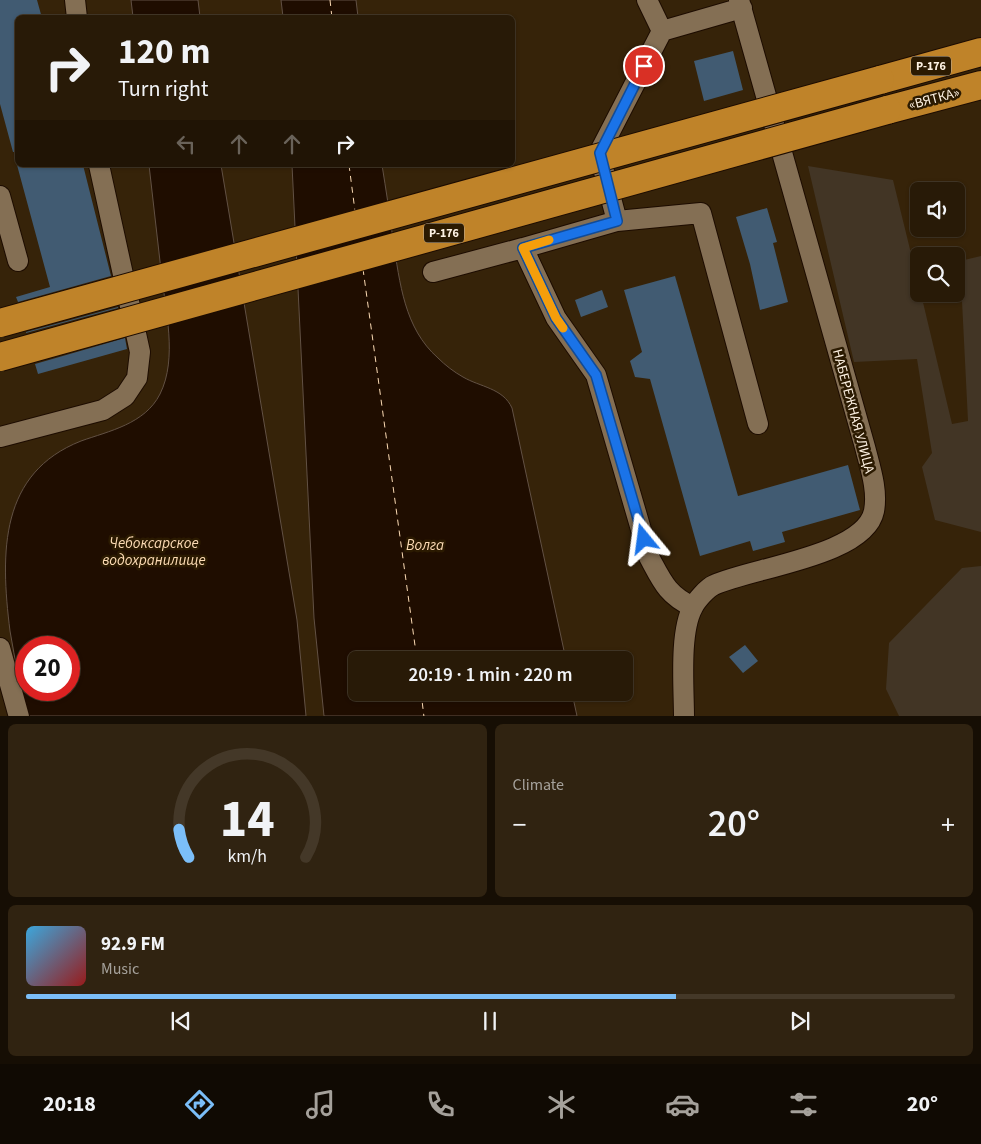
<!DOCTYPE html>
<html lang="en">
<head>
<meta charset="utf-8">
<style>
	:root { --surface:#281a07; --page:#302311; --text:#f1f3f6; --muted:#a5a19b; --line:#443828; --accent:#7bbef8 }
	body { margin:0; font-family:"Source Sans 3",sans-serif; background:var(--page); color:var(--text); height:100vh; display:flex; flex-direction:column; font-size:19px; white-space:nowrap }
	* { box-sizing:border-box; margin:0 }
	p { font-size:16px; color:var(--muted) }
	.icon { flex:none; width:28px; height:28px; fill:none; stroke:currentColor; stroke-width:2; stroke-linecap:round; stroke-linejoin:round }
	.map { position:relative; height:716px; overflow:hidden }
	.panel { display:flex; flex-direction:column; gap:8px; padding:8px; background:#160e04; flex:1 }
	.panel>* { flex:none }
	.hud { position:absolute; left:15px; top:15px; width:500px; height:152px; border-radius:8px; box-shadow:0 1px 4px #0004,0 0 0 1px var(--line); background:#281a07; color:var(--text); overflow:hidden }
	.tools { position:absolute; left:910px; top:182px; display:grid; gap:10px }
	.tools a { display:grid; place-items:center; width:55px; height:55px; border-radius:8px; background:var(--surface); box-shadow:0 1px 4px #0004,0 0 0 1px var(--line); font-size:25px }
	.speed { position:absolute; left:15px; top:636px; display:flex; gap:10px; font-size:25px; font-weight:700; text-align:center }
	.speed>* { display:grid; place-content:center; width:65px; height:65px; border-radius:50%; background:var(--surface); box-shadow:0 1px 4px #0004,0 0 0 1px var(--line); line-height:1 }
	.speed .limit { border:8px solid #d22; background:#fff; color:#111 }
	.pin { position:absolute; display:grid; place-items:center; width:42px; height:42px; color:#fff; margin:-21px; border:2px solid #fff; border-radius:50%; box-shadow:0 1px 5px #0007 }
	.me { position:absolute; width:55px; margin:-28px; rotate:344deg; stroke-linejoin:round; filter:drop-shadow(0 0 4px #0008) }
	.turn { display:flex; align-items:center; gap:18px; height:105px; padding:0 20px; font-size:22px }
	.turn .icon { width:65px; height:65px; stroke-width:2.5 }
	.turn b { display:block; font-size:35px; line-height:42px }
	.lanes { display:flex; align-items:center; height:48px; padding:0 20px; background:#0003; justify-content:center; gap:25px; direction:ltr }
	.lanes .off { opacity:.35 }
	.big { font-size:38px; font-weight:600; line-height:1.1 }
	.panel .widget { flex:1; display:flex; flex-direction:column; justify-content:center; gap:8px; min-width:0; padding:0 18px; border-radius:8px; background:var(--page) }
	.panel .dial { align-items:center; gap:0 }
	.dial svg { height:130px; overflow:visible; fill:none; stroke:var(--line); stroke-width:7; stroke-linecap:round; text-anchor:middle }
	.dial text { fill:var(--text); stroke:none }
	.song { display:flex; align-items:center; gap:15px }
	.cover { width:60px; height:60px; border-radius:8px; background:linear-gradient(135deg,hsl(200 70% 55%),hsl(0 70% 35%)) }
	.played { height:5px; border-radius:2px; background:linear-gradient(90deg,var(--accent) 70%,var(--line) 70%) }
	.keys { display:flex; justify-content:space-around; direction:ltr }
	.heat { display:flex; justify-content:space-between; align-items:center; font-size:28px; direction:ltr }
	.panel .tiles { flex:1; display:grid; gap:8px; grid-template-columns:1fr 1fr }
	.widget:last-child { grid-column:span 2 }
	.trip { position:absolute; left:348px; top:651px; width:285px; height:50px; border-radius:8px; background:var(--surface); box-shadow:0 1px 4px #0004,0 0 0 1px var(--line); font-weight:600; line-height:50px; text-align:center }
	.tabs { display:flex; height:80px; justify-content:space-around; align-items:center; background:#100a03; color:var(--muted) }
	.tabs .icon { width:35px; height:35px }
	.tabs .on { color:var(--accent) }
	.tabs b { font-size:22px; color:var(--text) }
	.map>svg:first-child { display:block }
	.green { fill:#423525 }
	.water { fill:#1f0d00; stroke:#625144; fill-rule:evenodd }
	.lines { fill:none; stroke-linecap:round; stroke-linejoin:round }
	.ferry { stroke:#fcdbb4; stroke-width:1; stroke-dasharray:6 5; stroke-linecap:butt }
	.building { fill:#415b72 }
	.minor-casing { stroke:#1d0c00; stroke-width:22 }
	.highway-casing { stroke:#1d0c00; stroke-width:30 }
	.minor { stroke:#846f54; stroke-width:20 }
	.highway { stroke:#bf8329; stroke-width:28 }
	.highway-bridge-casing { stroke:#1d0c00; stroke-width:30; stroke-linecap:butt }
	.highway-bridge { stroke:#bf8329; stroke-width:28 }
	.route-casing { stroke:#114b97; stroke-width:12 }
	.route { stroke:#1a73e8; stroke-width:9 }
	.slow { stroke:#f59e0b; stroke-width:9 }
	.labels { text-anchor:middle; stroke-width:5; stroke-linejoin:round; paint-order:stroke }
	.shield { fill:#2b1a01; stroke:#beb09e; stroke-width:1 }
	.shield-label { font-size:12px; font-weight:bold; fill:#fdf1e2 }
	.street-label { font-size:14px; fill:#fdf1e2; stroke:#2b1a01 }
	.water-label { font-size:15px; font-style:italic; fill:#fcdbb4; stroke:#2b1a01 }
</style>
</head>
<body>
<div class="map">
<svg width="981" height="717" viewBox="0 0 981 717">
	<rect width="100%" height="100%" fill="#362309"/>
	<path class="green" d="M808 166 893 180 919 286V294H921L952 424 968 421 960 261 981 256V532L935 520 922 467 932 453 917 359 854 362Z
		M981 566V716H899L886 689 889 643 962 568Z"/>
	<path class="water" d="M131 0H198L200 17H133Z
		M281 0H356L358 17H283Z
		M149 165H221L297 620 306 716H26C20 688 15 659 10 631 0 551 0 473 81 441 109 431 145 424 160 394 178 358 165 309 161 270 157 235 153 200 149 165ZM26 648H69V690H26Z
		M292 165H382C386 190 390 215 393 240 400 283 404 328 438 358 445 365 454 372 463 377 480 387 503 388 512 408L566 660H356V692L572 693 577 716H324L314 618Z"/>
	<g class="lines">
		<path class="ferry" d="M330 0 332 18
			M349 165 355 211
			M363 269 417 660
			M421 692 424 717"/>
	</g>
	<path class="building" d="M0 0H37L42 18H18V152H13L0 104Z
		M733 51 743 90 704 101 694 61Z
		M17 165H83L111 276 18 302 16 297 50 287Z
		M767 208 777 242 773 243 788 302 760 310 750 264 736 217Z
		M675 276 738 496 848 465 860 510 782 532 785 542 753 551 750 541 700 556 650 379 635 377 630 361 642 352 624 290Z
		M602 290 608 307 581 317 575 300Z
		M118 307V308L26 333V332Z
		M125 338 127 349 38 374 35 364Z
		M745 645 758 661 743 673 729 657Z"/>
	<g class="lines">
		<g class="minor-casing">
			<path id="minor" d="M75 0 77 18
				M647 0 662 31 599 153 617 221 701 213 758 424
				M662 31 742 8
				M0 196 18 261
				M523 248 617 221
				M433 272 523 248 556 318 596 375 649 557C662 581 667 595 693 607
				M0 437 103 410 125 396 137 378 140 352 99 165
				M0 648 19 717
				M684 717C684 688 679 632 693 607 696 601 707 588 714 585 750 568 865 556 874 511 878 490 870 467 865 447L739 0"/>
		</g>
		<g class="highway-casing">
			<path id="highway" d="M880 80 981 52
				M887 110 981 85"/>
		</g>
		<use href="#minor" class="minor"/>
		<use href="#highway" class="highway"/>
		<g class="highway-bridge-casing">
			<path id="highway-bridge" d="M0 323 880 80
				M0 357 887 110"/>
		</g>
		<use href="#highway-bridge" class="highway-bridge"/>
	</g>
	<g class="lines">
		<g class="route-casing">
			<path id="route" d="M644 66 600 153 617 221 523 248 556 318 596 375 644 539"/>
		</g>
		<use href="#route" class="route"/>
		<path class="slow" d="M549 240 523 248 556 318 563 328"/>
	</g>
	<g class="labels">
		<g class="shield">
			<rect x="911" y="56.5" width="40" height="19" rx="4"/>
			<rect x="424" y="223.5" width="40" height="19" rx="4"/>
		</g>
		<g class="shield-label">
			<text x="931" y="70">Р-176</text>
			<text x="444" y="237">Р-176</text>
		</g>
		<g class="street-label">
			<text transform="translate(934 98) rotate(-15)" y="5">«ВЯТКА»</text>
			<text transform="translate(854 411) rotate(75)" y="5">НАБЕРЕЖНАЯ УЛИЦА</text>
		</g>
		<g class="water-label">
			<text x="154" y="548">Чебоксарское<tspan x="154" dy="17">водохранилище</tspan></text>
			<text x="425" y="550">Волга</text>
		</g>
	</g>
</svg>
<div class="tools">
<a><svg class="icon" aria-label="sound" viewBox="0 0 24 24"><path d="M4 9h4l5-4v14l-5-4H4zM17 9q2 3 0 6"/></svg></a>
<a><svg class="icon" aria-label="search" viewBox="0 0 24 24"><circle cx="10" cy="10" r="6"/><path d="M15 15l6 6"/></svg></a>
</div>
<div class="speed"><div class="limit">20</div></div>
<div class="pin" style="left:644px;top:66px;background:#d93025"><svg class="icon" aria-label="arrive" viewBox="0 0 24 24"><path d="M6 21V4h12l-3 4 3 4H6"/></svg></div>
<svg class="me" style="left:644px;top:539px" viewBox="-20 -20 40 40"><path d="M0-17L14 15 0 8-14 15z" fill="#1a73e8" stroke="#fff" stroke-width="4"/></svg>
<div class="trip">20:19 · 1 min · 220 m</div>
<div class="hud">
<div class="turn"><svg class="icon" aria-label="right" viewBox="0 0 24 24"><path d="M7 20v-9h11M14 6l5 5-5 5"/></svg><div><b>120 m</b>Turn right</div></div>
<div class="lanes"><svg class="icon off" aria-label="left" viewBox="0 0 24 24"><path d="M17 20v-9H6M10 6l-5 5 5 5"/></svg><svg class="icon off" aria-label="ahead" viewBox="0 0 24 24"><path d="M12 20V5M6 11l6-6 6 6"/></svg><svg class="icon off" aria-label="ahead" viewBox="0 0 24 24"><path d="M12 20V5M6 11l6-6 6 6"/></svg><svg class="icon" aria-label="right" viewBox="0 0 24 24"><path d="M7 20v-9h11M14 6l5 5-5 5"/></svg></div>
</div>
</div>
<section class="panel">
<div class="tiles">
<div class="widget dial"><svg viewBox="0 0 100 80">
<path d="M14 69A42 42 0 1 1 86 69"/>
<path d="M14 69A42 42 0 0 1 8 52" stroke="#7bbef8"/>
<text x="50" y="56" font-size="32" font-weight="700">14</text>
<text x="50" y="72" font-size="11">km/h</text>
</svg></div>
<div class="widget"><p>Climate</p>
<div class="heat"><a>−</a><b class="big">20°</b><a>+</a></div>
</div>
<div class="widget">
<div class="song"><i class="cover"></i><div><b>92.9 FM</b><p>Music</p></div></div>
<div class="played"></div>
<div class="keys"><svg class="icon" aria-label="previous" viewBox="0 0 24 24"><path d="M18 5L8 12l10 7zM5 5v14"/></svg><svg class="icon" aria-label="pause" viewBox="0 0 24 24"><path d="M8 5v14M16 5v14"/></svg><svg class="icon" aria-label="next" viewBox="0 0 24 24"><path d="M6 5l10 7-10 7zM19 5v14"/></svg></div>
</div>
</div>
</section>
<nav class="tabs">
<b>20:18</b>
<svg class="icon on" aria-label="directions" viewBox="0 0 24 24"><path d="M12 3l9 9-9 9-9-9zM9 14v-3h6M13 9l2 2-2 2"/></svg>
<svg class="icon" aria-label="music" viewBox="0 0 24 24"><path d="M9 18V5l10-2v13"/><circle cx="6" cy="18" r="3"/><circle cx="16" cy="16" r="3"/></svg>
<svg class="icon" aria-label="phone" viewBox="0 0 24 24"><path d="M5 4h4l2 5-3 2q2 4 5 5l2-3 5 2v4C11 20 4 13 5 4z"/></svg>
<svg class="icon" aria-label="climate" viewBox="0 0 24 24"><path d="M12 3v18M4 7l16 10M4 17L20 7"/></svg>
<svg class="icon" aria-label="car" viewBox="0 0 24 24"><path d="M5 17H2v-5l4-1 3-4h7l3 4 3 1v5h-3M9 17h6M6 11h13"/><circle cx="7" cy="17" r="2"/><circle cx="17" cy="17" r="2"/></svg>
<svg class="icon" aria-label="filters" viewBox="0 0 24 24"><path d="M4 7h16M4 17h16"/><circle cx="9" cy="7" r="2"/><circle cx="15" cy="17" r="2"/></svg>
<b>20°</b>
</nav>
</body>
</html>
